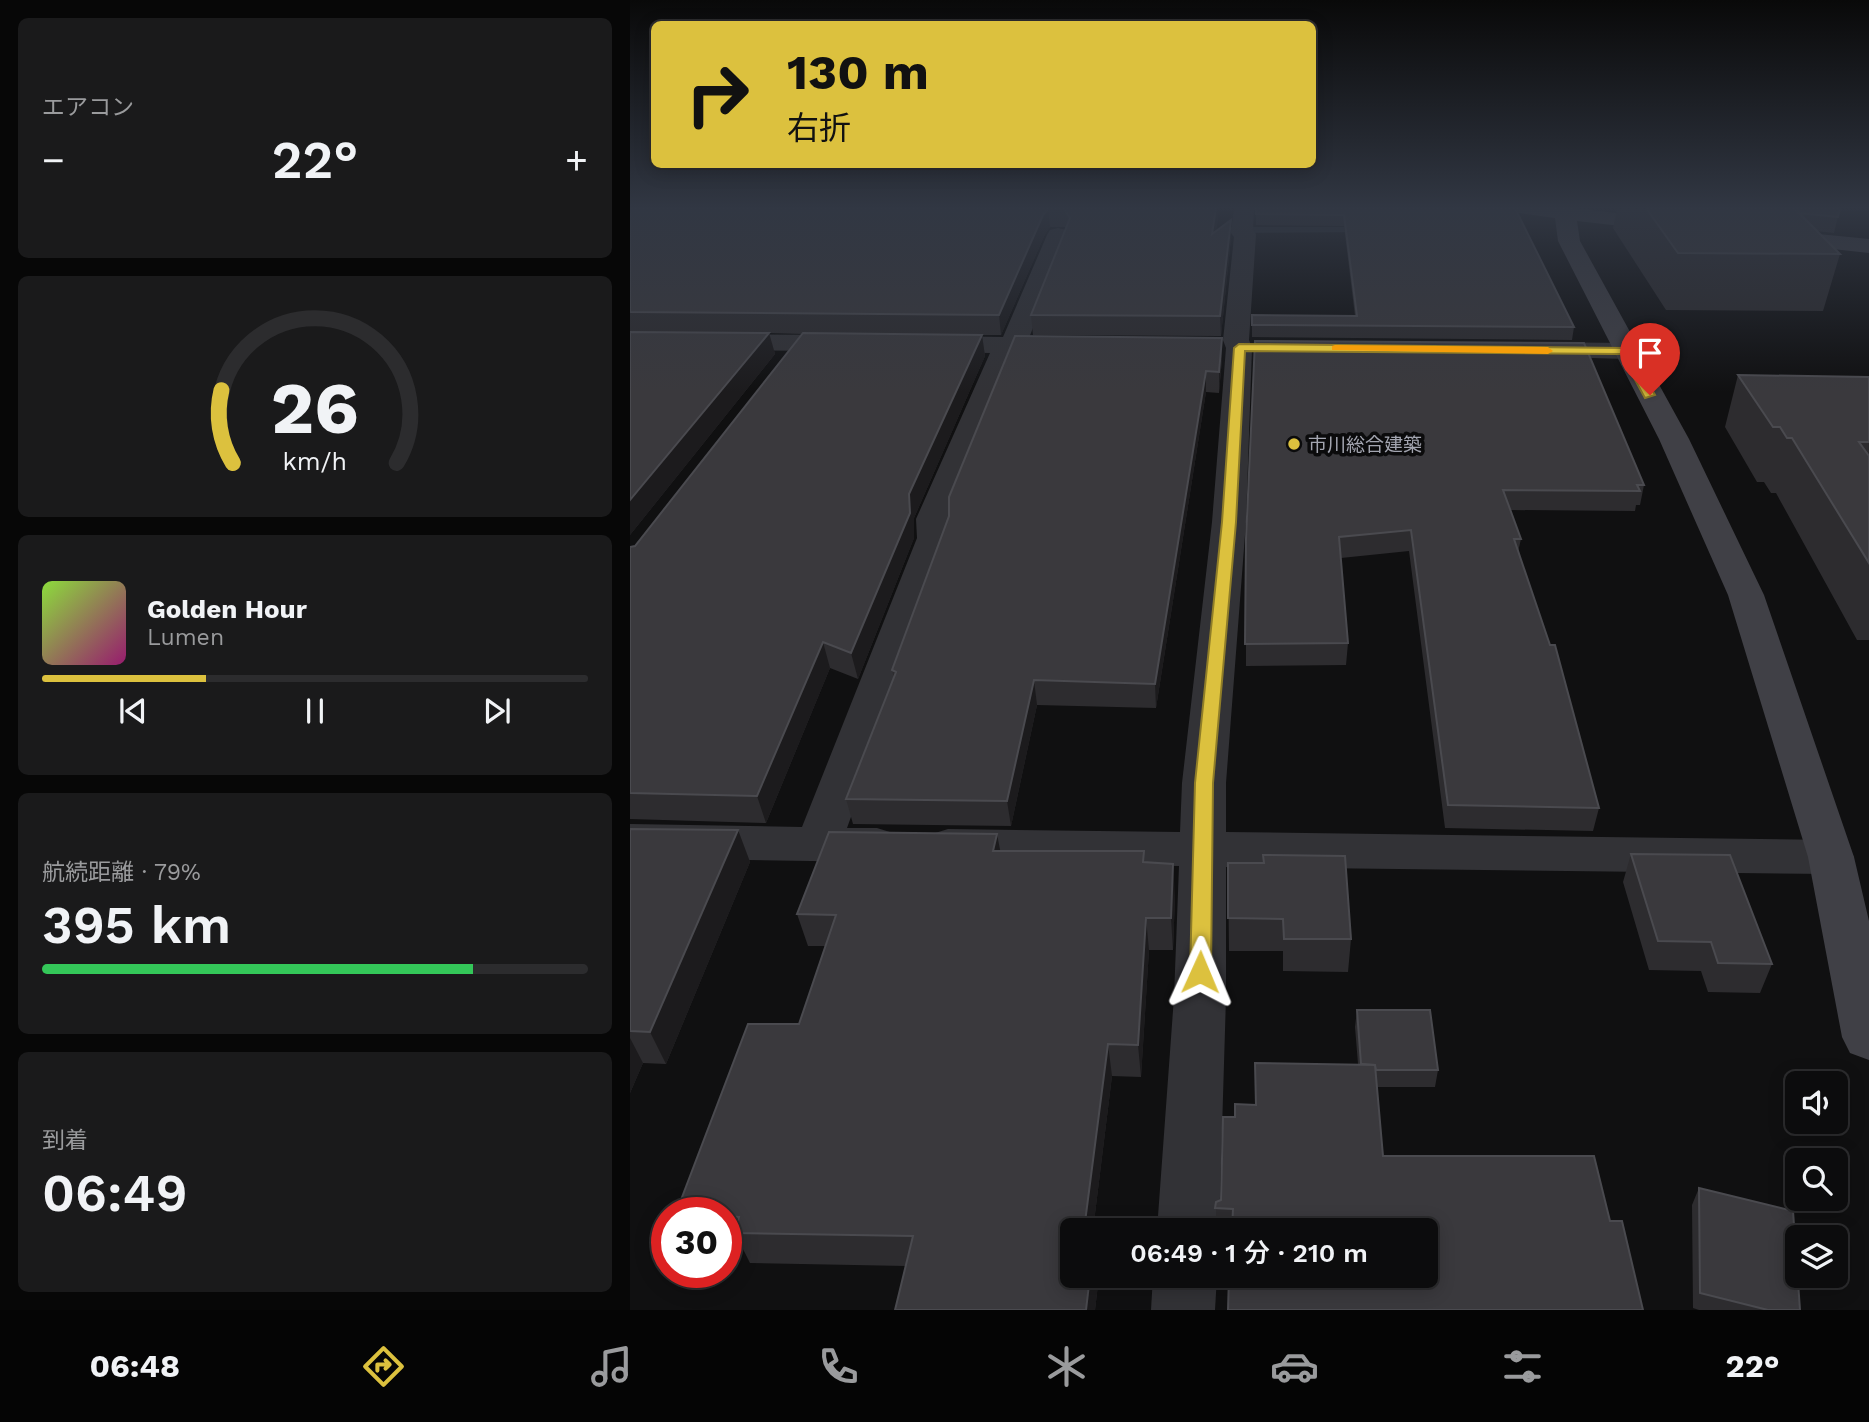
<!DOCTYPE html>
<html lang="ja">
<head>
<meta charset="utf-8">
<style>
	:root { --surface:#0c0c0d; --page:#1a1a1b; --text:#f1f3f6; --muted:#9a9b9d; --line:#2c2c2e; --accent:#dcc13e }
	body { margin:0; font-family:"Work Sans","Noto Sans JP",sans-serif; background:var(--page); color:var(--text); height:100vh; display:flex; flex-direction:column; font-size:26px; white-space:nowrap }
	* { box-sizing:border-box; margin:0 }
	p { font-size:23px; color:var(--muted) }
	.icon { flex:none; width:38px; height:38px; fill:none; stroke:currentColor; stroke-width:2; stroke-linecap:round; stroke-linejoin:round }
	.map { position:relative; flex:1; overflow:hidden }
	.sheet { display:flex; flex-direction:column; gap:18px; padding:18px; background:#070707; width:630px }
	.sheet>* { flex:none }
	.top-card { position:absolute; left:21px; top:21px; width:665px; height:147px; border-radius:10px; box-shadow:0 4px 18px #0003,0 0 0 2px var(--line); background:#dcc13e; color:#111; overflow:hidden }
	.tools { position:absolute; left:1155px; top:1071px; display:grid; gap:14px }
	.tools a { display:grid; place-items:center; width:63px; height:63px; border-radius:10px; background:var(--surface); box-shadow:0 4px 18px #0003,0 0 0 2px var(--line); font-size:35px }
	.speed { position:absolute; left:21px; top:1197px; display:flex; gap:14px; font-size:35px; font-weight:700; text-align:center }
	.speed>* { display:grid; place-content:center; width:91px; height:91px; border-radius:50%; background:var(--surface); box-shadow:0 4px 18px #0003,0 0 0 2px var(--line); line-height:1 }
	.speed .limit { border:10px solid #d22; background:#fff; color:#111 }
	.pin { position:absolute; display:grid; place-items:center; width:60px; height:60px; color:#fff; margin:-72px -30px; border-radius:50% 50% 50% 0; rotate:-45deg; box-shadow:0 0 7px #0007 }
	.pin .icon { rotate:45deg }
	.me { position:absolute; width:77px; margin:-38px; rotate:1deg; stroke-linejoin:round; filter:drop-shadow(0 0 5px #0008) }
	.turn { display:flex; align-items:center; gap:24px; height:147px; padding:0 21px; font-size:32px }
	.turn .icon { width:91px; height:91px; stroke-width:2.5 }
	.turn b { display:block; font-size:49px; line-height:60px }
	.big { font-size:52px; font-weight:600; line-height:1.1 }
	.sheet .widget { flex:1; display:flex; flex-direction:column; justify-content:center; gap:10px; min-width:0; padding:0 24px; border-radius:10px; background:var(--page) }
	.sheet .dial { align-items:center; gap:0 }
	.dial svg { height:182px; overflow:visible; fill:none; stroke:var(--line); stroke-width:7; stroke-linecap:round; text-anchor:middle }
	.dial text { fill:var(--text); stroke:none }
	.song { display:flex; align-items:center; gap:21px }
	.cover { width:84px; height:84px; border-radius:10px; background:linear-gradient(135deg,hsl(90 70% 55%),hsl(320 70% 35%)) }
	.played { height:7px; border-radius:4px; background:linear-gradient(90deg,var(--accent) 30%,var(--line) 30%) }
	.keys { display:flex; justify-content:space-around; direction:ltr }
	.heat { display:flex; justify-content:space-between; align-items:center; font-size:38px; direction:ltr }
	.charge { height:10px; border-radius:5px; background:linear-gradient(90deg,#34c759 79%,var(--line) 0) }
	.trip { position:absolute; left:430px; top:1218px; width:378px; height:70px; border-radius:10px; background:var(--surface); box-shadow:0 4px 18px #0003,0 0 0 2px var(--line); font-weight:600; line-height:70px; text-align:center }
	.dock { display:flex; height:112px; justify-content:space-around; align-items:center; background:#050505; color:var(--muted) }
	.dock .icon { width:49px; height:49px }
	.dock .active { color:var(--accent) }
	.dock b { font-size:32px; color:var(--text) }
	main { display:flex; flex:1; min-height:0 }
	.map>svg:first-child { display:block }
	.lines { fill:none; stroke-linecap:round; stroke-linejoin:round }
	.stream { fill:#282d33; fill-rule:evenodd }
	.street { fill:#323236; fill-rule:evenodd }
	.secondary { fill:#404046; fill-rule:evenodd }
	.wall { fill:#2d2c2f }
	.shaded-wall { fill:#1c1b1d }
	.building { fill:#3a393d; stroke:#4a4a4f; stroke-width:2 }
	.route { fill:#dcc13e; stroke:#8f7d28; stroke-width:2 }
	.slow { fill:#f59e0b }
	.poi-dot { fill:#dcc13e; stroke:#0b0b0c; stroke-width:2.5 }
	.labels { text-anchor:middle; stroke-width:7; stroke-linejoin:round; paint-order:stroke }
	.far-poi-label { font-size:19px; fill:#a3a5b0; stroke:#0b0b0c; text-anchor:start }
</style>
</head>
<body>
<main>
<section class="sheet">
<div class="widget"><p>エアコン</p>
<div class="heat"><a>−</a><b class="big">22°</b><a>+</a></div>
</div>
<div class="widget dial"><svg viewBox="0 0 100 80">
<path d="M14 69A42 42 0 1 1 86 69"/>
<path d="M14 69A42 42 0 0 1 9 37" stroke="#dcc13e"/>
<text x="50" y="56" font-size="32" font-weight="700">26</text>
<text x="50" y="72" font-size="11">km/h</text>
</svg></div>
<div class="widget">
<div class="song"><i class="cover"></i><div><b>Golden Hour</b><p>Lumen</p></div></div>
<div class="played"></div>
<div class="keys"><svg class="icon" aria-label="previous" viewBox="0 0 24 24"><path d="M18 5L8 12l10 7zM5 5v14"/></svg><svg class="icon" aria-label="pause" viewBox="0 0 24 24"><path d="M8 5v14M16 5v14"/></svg><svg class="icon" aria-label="next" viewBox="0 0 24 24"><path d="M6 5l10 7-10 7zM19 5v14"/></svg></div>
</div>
<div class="widget"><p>航続距離 · 79%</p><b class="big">395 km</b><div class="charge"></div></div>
<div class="widget"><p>到着</p><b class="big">06:49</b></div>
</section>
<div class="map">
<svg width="1239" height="1310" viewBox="0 0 1239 1310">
	<rect width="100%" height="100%" fill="#101011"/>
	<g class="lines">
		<path class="stream" d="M738 227 741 228V232L602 233 597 230 602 227Z"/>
		<path class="street" d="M604 208H624L623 230 626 234 619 340 622 348 616 522 596 783V832L1201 840 1217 845 1224 857 1217 869 1201 874 596 867V997L589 1230H527L544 997 549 866 318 863 302 858 295 846 302 834 318 829 550 832 552 783 582 522 596 348 593 340 604 237 601 233Z
			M428 228 436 230 439 235 399 338 442 340 446 346 442 352 386 353 320 519 321 538 217 828H247L263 833 270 845 263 857 247 862 0 858V824L172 827 287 538 286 519 360 353 300 352 291 350 287 344 291 338 300 336 373 337 417 235 420 230Z
			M0 334 219 335 228 337 232 343 228 349 219 351 0 350Z
			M906 342 995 343 1004 345 1008 351 1004 357 995 359 897 356 893 350 897 344Z
			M523 1276H587L585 1310H521Z"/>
		<path class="secondary" d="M879 208H945L1035 219 1043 220 1046 225 1043 230 1035 231 947 221 950 241 1059 439 1134 595 1224 857 1239 921V1060L1220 1053 1212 1037 1178 857 1098 595 1029 439 928 241 925 218 882 212Z
			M1147 230 1239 239V253L1139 242 1136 237 1139 232Z"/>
	</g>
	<path class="wall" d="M0 208H589L586 232 601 238 591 336 403 335 401 315 436 227H420L415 234 371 335H352L355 356 284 518V538L228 679 200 668 136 823 0 819V547L5 546 173 334 139 333 145 354 0 535Z
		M626 208H885L944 327 942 340 622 337V325L725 316 714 226 626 225Z
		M977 208H1210L1204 233 1186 231 1210 254 1193 311 1036 310 983 228 987 209Z
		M625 341 1014 485 1010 505H1006L1005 511 880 510 891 539 888 552 920 645 969 808 963 831 815 828 779 551 711 558 718 643 716 665 616 666V539Z
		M592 358 589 393 576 392 526 708 407 705 381 826 223 824 216 799 264 678 262 670 319 516Z
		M1108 375 1239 377V640H1227L1146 493H1141L1134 482H1127L1095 427Z
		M0 829 108 830 120 862 36 1064 13 1063 0 1093Z
		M370 851 515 862 545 896 543 950H519L511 1077 482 1076 463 1230H443V1276H469L465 1310H265L276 1266 120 1263 112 1247H96V1213L169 1024 195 946H178L167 914Z
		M1001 854 1142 964 1130 993 1078 992 1071 971 1019 970 993 882Z
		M633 855 721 939 718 972 653 971V951H599L598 863H633Z
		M727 1010 808 1070 805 1087H747L753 1156 796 1230H586V1202L591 1200 605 1117 625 1105 728 1064 725 1027Z
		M1069 1188 1170 1310H1069L1063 1308 1062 1205Z"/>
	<path class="shaded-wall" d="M586 208H589L583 253 582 234Z
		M418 209 420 227 415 234 371 335 369 315 413 215Z
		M601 220V238L591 336 590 316Z
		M139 333 145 354 0 535V500Z
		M352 335 355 356 284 518V538L228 679 221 653 279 494Z
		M592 338V358L589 393V372Z
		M576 371V392L526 708 525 684Z
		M193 642 200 668 136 823 127 796Z
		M404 680 407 705 381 826 377 801Z
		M108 830 120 862 36 1064 20 1032Z
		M367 834 373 865 363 851Z
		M543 864 545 896 543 950 541 918Z
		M516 918 519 950 511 1077 508 1045Z
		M0 1038 13 1063 0 1093Z
		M478 1044 482 1076 463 1230H454Z
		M460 1276H469L465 1310H456Z"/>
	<path class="building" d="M0 208H586L582 234 601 220 590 316 401 315 440 218 434 209H418L413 215 369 315 0 312Z
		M626 208H885L944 327 622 325V315L727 316 714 215 626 214Z
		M1016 208H1164L1210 254 1048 253Z
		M1164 208H1210L1208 217 1168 213Z
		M0 332 139 333 0 500Z
		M173 333 352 335 279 494 280 513 221 653 193 642 127 796 0 793V547L5 546Z
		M385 336 592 338 589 372 576 371 525 684 404 680 377 801 216 799 266 672 262 670 319 516V497Z
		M625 341 954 343 1014 485H1007L1010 491 873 490 891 539H884L920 645H925L969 808 818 805 781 530 709 537 718 643 615 644 616 539Z
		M1108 375 1239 377V442H1229L1239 456V563L1162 438H1157L1150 427H1143Z
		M0 829 108 830 20 1032 0 1031Z
		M199 832 367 834 363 851H514L513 862 543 864 541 918H516L508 1045 478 1044 454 1230H443V1276H460L456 1310H265L283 1236 105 1233 109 1217 96 1216V1213H46L118 1024H169L206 915 167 914Z
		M1001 854 1100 855 1142 964 1088 963 1081 942 1028 941Z
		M633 855 715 856 721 939H654L653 919 598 918V863H634Z
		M727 1010H800L808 1070H746L745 1065 731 1064Z
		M625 1063 745 1065 753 1156H964L980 1221H992L1013 1310H598L599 1276H796V1230H602L603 1209 585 1208 586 1202 591 1200 593 1117H605V1104L626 1105Z
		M1069 1188 1163 1211 1170 1310H1138L1070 1293Z"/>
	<linearGradient id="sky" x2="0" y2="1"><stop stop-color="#090909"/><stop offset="0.53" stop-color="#313743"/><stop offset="1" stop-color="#313743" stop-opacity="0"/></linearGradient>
	<rect width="1239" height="392" fill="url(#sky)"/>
	<path class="route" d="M609 344 995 348 1000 351 1025 395 1015 398 991 354 615 351 606 522 583 783 581 972 578 979 570 981 563 979 560 972 565 783 592 522 604 348Z"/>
	<path class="slow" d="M705 345 918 347 923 351 918 354 702 350V346Z"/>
	<circle class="poi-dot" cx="664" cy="444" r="7"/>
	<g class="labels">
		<g class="far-poi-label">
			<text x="678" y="451">市川総合建築</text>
		</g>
	</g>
</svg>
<div class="tools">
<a><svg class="icon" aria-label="sound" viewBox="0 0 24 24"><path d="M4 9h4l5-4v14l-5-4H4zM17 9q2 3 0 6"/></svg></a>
<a><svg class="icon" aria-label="search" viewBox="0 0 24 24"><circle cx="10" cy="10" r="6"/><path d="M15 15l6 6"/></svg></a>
<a><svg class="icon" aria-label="layers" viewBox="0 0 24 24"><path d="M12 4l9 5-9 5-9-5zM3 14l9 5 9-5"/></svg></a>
</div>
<div class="speed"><div class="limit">30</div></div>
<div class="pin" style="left:1020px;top:395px;background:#d93025"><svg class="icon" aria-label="arrive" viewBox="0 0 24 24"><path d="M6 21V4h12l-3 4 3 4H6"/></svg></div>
<svg class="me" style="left:570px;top:972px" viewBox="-20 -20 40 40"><path d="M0-17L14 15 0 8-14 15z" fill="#dcc13e" stroke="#fff" stroke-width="4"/></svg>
<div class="trip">06:49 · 1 分 · 210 m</div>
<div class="top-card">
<div class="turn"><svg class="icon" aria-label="right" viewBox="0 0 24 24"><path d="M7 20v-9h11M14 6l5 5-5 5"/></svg><div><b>130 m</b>右折</div></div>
</div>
</div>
</main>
<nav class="dock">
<b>06:48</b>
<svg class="icon active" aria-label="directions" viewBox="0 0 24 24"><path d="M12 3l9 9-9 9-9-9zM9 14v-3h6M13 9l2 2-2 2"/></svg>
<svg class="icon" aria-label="music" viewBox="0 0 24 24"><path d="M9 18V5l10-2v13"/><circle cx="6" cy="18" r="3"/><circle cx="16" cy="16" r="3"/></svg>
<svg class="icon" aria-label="phone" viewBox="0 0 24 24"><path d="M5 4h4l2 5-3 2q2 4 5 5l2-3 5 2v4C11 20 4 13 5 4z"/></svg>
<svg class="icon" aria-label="climate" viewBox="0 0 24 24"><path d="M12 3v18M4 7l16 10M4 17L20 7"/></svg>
<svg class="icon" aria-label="car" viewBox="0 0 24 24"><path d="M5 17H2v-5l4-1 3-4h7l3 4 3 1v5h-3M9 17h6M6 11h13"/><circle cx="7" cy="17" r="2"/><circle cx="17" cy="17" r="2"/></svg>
<svg class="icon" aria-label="filters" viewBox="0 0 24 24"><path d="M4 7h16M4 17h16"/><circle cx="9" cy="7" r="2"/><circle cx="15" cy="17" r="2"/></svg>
<b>22°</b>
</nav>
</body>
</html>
